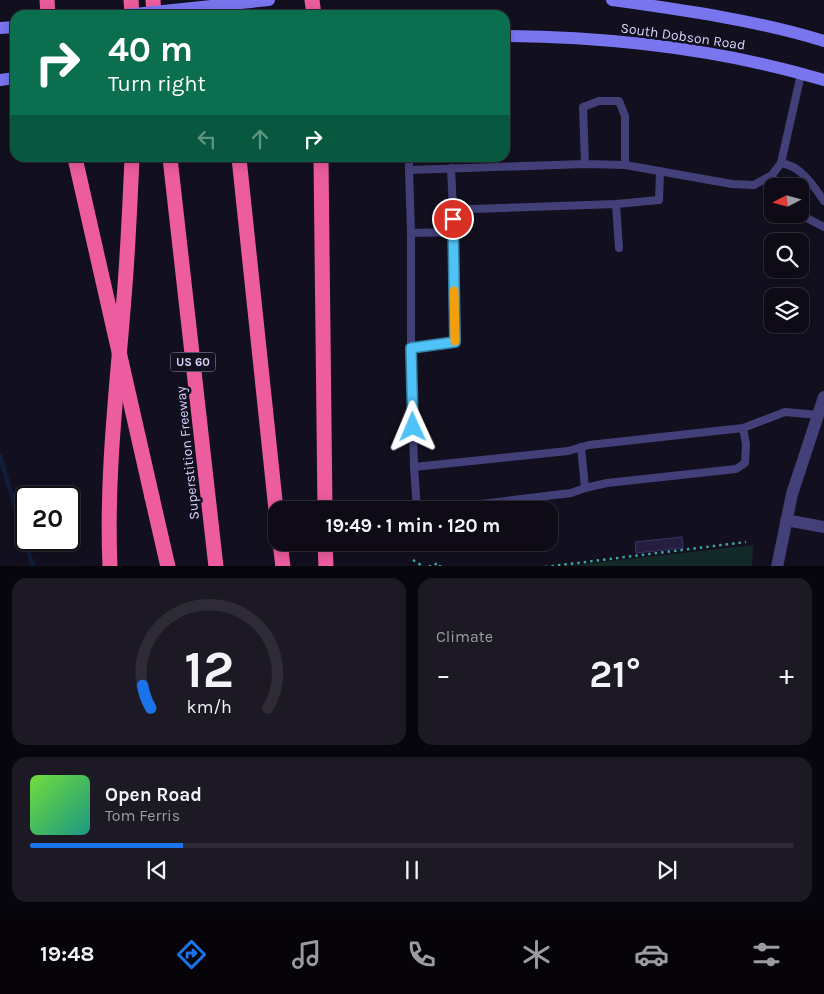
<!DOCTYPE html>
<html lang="en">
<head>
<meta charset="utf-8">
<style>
	:root { --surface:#0e0b17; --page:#1c1924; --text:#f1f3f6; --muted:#9b9ba1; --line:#2e2b36; --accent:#1a73e8 }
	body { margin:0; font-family:Karla,sans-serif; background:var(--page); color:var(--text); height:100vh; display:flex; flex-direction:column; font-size:19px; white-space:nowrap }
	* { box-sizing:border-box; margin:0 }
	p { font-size:16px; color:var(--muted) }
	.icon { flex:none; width:28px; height:28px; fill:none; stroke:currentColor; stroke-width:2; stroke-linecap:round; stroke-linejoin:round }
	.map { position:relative; height:566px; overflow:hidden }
	.details { display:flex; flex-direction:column; gap:12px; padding:12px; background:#08060d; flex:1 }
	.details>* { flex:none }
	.banner { position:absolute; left:10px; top:10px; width:500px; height:152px; border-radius:15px; box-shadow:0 2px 12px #0003,0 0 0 1px var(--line); background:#0b6e4f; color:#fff; overflow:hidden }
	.needle { width:32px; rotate:264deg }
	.tools { position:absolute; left:764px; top:178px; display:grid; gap:10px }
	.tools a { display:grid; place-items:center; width:45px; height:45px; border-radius:10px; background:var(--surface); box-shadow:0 2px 12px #0003,0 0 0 1px var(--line); font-size:25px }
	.speed { position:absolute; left:15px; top:486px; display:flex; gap:10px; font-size:25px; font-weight:700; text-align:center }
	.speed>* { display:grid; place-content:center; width:65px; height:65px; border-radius:50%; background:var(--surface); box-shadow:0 2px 12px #0003,0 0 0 1px var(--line); line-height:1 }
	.speed .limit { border:2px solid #111; border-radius:8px; background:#fff; color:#111 }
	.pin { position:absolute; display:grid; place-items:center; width:42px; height:42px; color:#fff; margin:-21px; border:2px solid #fff; border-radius:50%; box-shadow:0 1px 5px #0007 }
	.me { position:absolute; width:55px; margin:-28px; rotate:359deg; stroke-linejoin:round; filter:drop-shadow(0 0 4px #0008) }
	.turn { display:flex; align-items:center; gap:18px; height:105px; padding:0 15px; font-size:22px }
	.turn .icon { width:65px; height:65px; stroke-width:2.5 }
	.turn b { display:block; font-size:35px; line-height:42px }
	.lanes { display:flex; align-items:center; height:48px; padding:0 15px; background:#0003; justify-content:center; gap:25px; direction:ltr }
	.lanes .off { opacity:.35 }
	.big { font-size:38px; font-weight:700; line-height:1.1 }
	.details .tile { flex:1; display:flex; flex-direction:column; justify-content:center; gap:8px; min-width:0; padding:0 18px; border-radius:15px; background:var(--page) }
	.details .dial { align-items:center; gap:0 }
	.dial svg { height:130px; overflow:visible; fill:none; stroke:var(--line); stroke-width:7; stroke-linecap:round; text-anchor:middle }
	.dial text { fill:var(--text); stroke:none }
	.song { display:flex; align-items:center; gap:15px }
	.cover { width:60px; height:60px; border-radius:8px; background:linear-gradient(135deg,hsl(100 70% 55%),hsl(170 70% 35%)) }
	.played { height:5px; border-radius:2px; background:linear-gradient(90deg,var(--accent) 20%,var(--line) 20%) }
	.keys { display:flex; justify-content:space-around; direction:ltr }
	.heat { display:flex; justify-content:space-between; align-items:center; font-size:28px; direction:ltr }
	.details .tiles { flex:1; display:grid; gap:12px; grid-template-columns:1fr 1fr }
	.tile:last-child { grid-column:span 2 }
	.trip { position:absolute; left:268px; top:501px; width:290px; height:50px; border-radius:15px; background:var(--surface); box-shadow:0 2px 12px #0003,0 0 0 1px var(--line); font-weight:700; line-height:50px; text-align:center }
	.tabs { display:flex; height:80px; justify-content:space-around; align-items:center; background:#060409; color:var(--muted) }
	.tabs .icon { width:35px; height:35px }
	.tabs .current { color:var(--accent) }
	.tabs b { font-size:22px; color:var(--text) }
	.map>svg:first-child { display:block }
	.green { fill:#132928 }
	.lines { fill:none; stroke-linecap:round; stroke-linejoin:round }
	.stream { stroke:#0f1e39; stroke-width:4.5 }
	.building { fill:#251e3e; stroke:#3d3268 }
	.path { stroke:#3ca5a0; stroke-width:2.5; stroke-dasharray:2.5 4; stroke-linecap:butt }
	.service { stroke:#434079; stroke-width:8 }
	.minor { stroke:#434079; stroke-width:12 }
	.secondary { stroke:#7975ef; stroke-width:12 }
	.motorway { stroke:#ec5c9f; stroke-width:15 }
	.secondary-bridge { stroke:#7975ef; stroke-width:12 }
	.motorway-bridge { stroke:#ec5c9f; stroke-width:15 }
	.route-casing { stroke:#337fa1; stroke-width:12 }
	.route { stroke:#4fc3f7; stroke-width:9 }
	.slow { stroke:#f59e0b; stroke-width:9 }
	.labels { text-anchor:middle; stroke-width:5; stroke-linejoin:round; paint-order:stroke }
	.shield { fill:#120f1f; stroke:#9d98b8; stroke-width:1 }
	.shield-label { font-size:12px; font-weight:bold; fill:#d8d3fa }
	.street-label { font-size:14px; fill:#d8d3fa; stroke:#120f1f }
</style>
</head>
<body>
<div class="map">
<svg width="824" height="567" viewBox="0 0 824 567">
	<rect width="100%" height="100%" fill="#120f1f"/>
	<path class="green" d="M753 545 752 566H565Z"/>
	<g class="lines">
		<path class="stream" d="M0 456 33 567"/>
	</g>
	<path class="building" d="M682 537 683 548 636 553 635 542Z"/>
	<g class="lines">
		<path class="path" d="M413 560 424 567
			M429 567 433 564H440V567
			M545 567 746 542"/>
		<path class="service" d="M409 158V170
			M781 163 801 74
			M625 165V116L619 101H599L583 107 585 164 625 165 732 184 754 185 772 175 781 163C801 166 813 185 824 201
			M451 168 454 232 411 233 409 170 585 164
			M772 175 776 186
			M616 204 619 248
			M471 209 616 204 659 200 660 171
			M799 214 824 227
			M411 233V347L455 342 454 232
			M411 347 414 467
			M581 447 585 488
			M417 510 414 467 568 451 589 445 743 428 785 412 818 415
			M431 510 571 493 585 488 607 483 736 469 745 463 746 444 743 428"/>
		<path class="minor" d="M786 520 824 527
			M777 567 792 494 824 397"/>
		<path class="secondary" d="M612 0C683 10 755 20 824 41
			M0 28 15 27
			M505 36C613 37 720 49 824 80
			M0 80 15 78"/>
		<path class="motorway" d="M47 0 48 15
			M131 0 132 15
			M153 0 154 15
			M312 0 314 15
			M170 158 216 567
			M239 158 276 510
			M321 158 325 510
			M152 497 168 567
			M280 542 283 567
			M325 542 326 567
			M110 567C106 476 117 388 124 298 128 251 130 204 132 158"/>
		<path class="secondary-bridge" d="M125 15 269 0"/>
		<path class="motorway-bridge" d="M75 158 152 497"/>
	</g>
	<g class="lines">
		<g class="route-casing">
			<path id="route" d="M413 427 411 348 455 342 453 219"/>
		</g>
		<use href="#route" class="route"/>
		<path class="slow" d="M454 291 455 341"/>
	</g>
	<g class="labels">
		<rect class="shield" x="170.5" y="352.5" width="45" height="19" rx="4"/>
		<g class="shield-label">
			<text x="193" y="366">US 60</text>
		</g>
		<g class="street-label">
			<text transform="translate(683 36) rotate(8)" y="5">South Dobson Road</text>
			<text transform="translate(187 453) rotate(-96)" y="5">Superstition Freeway</text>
		</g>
	</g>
</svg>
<div class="tools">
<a><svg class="needle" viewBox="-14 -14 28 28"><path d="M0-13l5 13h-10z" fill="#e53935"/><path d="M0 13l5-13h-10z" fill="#9b9ba1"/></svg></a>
<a><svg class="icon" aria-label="search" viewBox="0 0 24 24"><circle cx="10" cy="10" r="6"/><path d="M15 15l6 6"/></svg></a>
<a><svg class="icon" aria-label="layers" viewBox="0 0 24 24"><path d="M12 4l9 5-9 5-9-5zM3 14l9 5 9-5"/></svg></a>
</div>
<div class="speed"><div class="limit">20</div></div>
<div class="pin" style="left:453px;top:219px;background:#d93025"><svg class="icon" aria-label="arrive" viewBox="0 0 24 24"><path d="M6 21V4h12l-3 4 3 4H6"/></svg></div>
<svg class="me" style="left:413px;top:427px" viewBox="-20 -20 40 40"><path d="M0-17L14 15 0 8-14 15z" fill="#4fc3f7" stroke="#fff" stroke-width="4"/></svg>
<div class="trip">19:49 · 1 min · 120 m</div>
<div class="banner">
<div class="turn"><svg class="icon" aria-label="right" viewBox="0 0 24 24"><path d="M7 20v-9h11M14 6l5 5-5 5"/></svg><div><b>40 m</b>Turn right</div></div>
<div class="lanes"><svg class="icon off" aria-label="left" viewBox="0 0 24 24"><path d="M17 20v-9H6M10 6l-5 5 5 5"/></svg><svg class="icon off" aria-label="ahead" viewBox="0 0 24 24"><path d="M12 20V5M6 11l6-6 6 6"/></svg><svg class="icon" aria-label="right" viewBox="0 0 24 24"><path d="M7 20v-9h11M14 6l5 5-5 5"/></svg></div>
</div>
</div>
<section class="details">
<div class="tiles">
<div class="tile dial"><svg viewBox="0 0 100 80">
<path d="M14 69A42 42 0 1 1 86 69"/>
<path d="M14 69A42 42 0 0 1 9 55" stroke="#1a73e8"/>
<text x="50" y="56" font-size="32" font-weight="700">12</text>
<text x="50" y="72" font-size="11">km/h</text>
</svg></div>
<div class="tile"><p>Climate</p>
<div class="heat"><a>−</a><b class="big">21°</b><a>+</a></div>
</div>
<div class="tile">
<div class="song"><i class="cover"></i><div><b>Open Road</b><p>Tom Ferris</p></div></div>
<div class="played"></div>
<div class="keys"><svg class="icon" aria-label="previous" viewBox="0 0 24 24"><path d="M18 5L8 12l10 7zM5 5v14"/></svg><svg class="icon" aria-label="pause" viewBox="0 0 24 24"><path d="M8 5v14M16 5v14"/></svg><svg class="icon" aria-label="next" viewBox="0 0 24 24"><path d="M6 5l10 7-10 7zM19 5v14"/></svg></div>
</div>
</div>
</section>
<nav class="tabs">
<b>19:48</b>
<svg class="icon current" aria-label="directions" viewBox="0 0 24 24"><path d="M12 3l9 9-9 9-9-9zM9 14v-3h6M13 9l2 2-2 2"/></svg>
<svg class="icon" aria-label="music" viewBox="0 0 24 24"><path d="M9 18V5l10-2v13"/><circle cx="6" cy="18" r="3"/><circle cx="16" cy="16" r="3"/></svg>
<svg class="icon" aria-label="phone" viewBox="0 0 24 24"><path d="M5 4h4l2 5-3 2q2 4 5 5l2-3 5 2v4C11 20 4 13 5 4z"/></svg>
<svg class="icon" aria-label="climate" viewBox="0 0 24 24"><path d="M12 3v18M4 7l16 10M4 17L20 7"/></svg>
<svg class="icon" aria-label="car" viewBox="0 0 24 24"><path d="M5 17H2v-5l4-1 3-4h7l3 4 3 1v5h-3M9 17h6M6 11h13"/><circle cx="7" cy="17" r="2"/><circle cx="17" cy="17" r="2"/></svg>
<svg class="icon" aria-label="filters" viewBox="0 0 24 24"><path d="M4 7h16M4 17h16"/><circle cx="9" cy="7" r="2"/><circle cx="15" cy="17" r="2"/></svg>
</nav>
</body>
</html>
